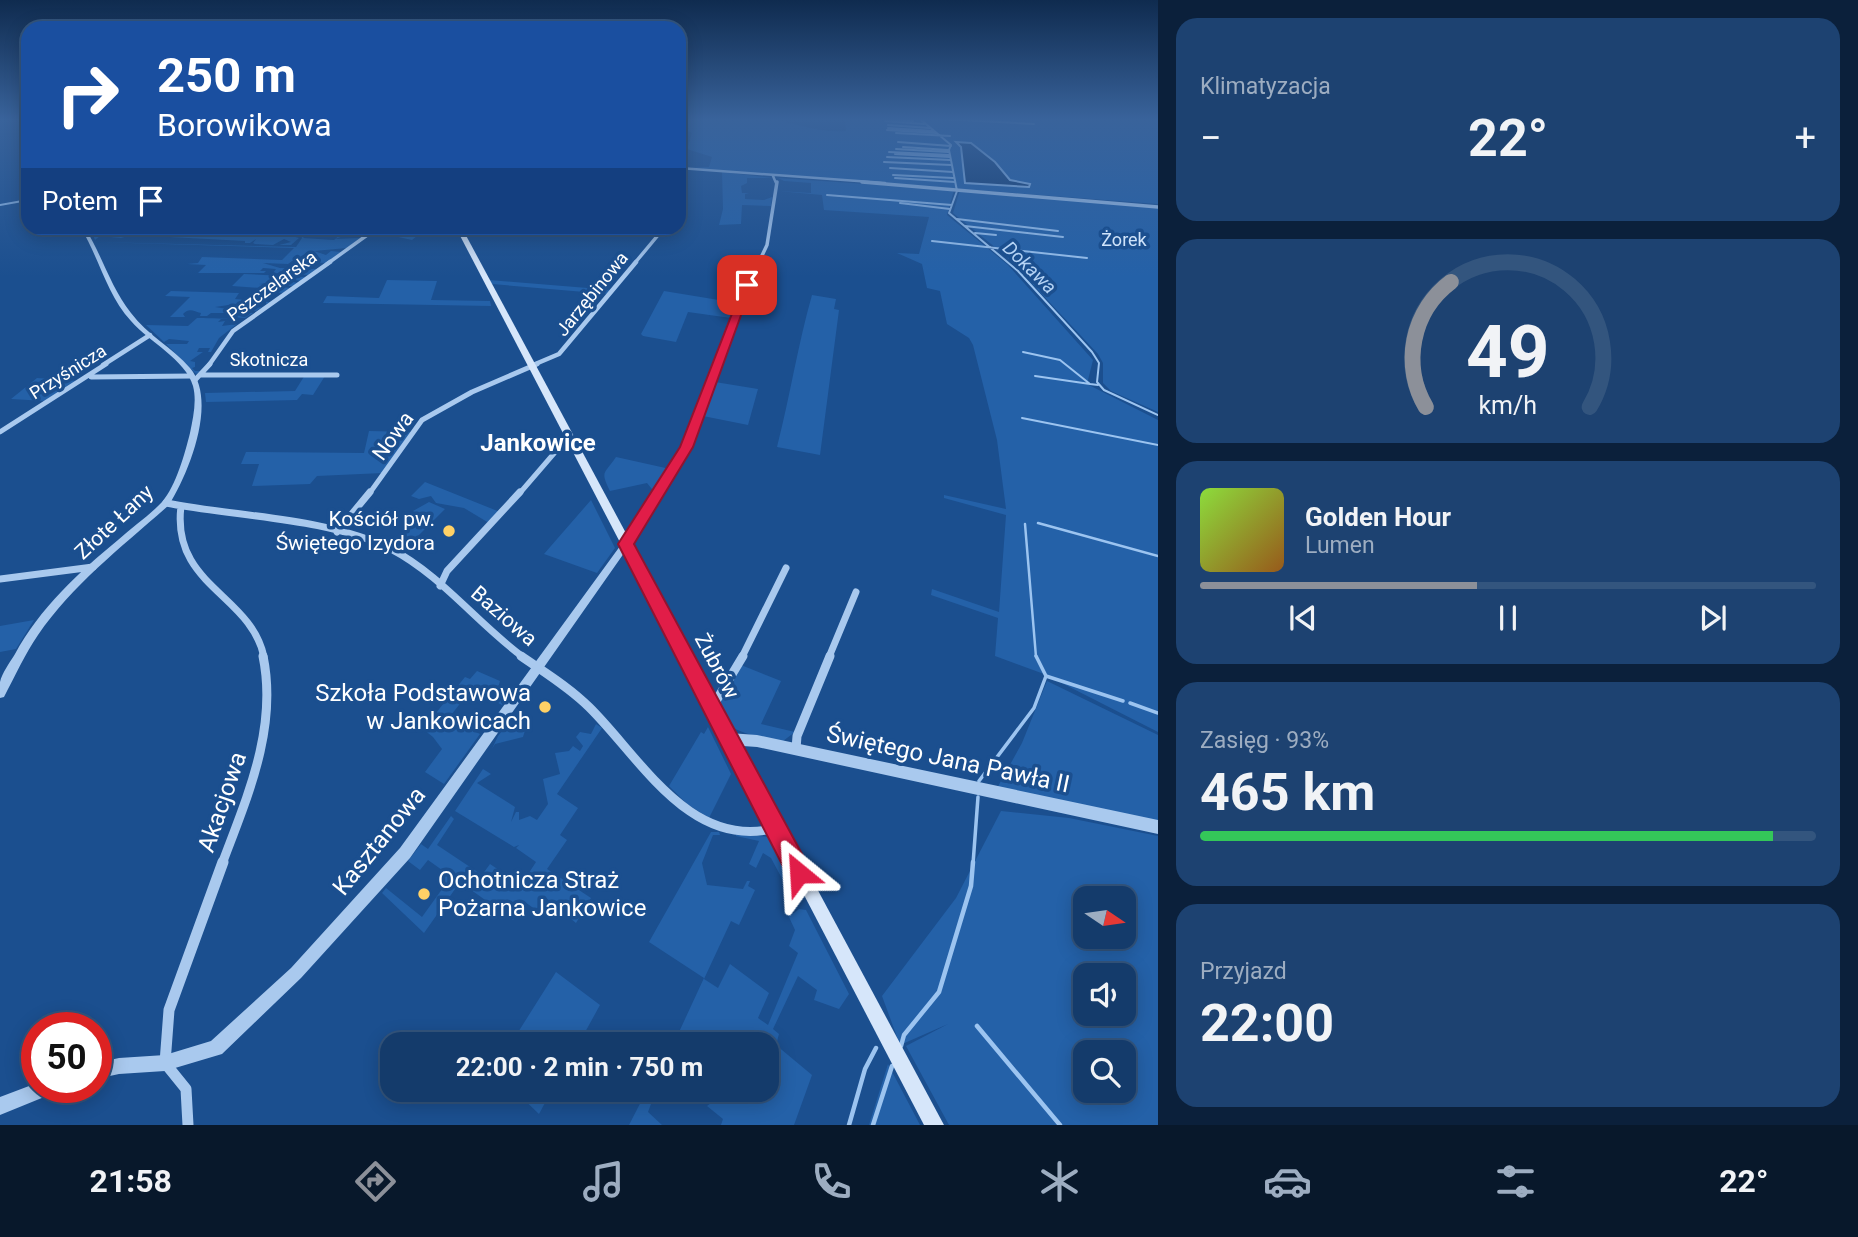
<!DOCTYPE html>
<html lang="pl">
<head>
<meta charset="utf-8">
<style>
	:root { --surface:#143b6b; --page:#1d4271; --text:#f1f3f6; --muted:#9dadc1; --line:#33557e; --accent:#8c9099 }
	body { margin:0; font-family:Roboto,sans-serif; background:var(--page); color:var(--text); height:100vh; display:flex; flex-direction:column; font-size:26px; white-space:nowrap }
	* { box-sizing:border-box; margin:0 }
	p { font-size:23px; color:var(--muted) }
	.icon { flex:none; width:38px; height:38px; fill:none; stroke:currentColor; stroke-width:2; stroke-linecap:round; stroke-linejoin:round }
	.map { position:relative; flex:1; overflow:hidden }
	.details { display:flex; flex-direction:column; gap:18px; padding:18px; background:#0b203b; width:700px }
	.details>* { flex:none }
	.hud { position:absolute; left:21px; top:21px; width:665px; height:214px; border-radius:21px; box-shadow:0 4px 18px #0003,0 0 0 2px var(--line); background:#1a4fa0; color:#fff; overflow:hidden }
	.needle { width:46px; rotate:103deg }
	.fabs { position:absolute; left:1073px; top:886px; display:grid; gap:14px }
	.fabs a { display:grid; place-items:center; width:63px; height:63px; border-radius:14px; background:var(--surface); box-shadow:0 4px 18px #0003,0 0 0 2px var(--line); font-size:35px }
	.speed { position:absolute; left:21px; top:1012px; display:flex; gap:14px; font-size:35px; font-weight:700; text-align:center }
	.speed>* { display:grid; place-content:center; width:91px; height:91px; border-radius:50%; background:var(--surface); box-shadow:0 4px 18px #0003,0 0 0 2px var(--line); line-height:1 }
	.speed .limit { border:10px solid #d22; background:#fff; color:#111 }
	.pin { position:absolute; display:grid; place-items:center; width:60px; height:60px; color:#fff; margin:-30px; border-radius:14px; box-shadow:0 4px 10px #0006 }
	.me { position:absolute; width:77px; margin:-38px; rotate:333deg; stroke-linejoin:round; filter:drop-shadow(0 0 5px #0008) }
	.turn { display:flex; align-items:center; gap:24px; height:147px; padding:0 21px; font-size:32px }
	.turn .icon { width:91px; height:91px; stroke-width:2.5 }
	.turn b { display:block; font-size:49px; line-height:60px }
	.then { display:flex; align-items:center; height:66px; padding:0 21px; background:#0003; gap:14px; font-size:26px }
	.big { font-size:52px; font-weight:700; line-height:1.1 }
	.details .widget { flex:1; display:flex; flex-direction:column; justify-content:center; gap:10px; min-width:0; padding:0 24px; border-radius:21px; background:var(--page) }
	.details .dial { align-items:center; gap:0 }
	.dial svg { height:182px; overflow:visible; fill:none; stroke:var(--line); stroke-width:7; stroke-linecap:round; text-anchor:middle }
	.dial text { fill:var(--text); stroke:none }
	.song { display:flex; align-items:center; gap:21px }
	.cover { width:84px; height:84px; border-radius:10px; background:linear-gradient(135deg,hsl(90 70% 55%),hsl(30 70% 35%)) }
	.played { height:7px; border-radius:4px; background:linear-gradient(90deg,var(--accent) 45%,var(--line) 45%) }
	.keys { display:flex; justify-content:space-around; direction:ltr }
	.heat { display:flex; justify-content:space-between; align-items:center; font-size:38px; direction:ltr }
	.charge { height:10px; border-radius:5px; background:linear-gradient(90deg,#34c759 93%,var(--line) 0) }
	.trip { position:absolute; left:380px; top:1032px; width:399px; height:70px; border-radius:21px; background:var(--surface); box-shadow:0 4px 18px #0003,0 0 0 2px var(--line); font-weight:700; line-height:70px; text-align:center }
	.tabs { display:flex; height:112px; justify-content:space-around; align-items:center; background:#08182b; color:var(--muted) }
	.tabs .icon { width:49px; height:49px }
	.tabs .current { color:var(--accent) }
	.tabs b { font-size:32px; color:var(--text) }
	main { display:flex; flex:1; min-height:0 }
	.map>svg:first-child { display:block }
	.green { fill:#2461a8; fill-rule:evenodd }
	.water { fill:#123a6d; stroke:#9cc4f0; stroke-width:2 }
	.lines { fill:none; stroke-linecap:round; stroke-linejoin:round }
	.stream-far3 { stroke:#9cc4f0; stroke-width:2 }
	.stream-far2 { stroke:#9cc4f0; stroke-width:2.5 }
	.stream-far1 { stroke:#9cc4f0; stroke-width:3.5 }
	.stream { stroke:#9cc4f0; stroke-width:4.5 }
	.minor-far6 { stroke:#a9c9ee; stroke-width:2.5 }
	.minor-far5 { stroke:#a9c9ee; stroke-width:3.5 }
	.minor-far4 { stroke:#a9c9ee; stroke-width:4.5 }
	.minor-far3 { stroke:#a9c9ee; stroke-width:5 }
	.minor-far2 { stroke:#a9c9ee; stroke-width:7 }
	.minor-far1 { stroke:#a9c9ee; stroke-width:9 }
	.minor { stroke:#a9c9ee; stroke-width:11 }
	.tertiary { fill:#a9c9ee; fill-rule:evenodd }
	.secondary { fill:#d6e6fa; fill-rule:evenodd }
	.route { fill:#e11d48; stroke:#92132f; stroke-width:2 }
	.poi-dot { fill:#ffd166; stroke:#1b4f8f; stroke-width:2.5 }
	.labels { text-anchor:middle; stroke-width:7; stroke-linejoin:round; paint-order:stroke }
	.far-park-label { font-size:18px; fill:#cfe3fa; stroke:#1b4f8f }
	.far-street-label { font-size:18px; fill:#fff; stroke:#1b4f8f }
	.far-water-label { font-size:19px; font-style:italic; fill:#b5d3f5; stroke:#1b4f8f }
	.street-label { font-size:21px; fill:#fff; stroke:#1b4f8f }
	.poi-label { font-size:21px; fill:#fff; stroke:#1b4f8f; text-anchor:end }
	.quarter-label { font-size:24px; font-weight:bold; fill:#fff; stroke:#1b4f8f }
	.near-poi-label { font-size:24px; fill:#fff; stroke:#1b4f8f; text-anchor:end }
	.near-street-label { font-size:24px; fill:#fff; stroke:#1b4f8f }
</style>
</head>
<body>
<main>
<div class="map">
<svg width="1158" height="1125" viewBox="0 0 1158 1125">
	<rect width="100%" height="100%" fill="#1b4f8f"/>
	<path class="green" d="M679 119C705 119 754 115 777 120 800 125 822 133 846 131L845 119H1158V204L685 168 709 167 712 157 687 149 692 133 679 127ZM958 142 971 143 1010 180 1030 184V186L965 183 961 147Z
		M722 172 773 178H747V183L741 186 742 193H749L745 194V199L764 200 772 197 771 206 742 205 741 224 719 225 723 209Z
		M778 178 954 190 947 215 1008 265 1093 360 1087 384 1158 420V732L1044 674 995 656 998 618 931 595 932 589 999 612 1006 515 944 498V495L1006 509 997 440 973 345 969 338 947 324 940 291 927 288 922 264 897 253 919 254 929 217 824 210 822 195 778 191 811 193V183L784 181Z
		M960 190 1158 208V412L1111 391 1103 383V363L1098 354 1007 257 953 213Z
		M154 228 311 230 303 238 334 240 342 233 328 231 333 228H345L343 230 347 231 350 228H358L356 230H358L375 228 362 237 352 233 335 239 360 238 347 248 314 251 326 255 331 251 341 252 326 263 292 261 288 264 263 263 280 268 317 269 309 275 293 274 297 269H292L285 274 273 273 276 269 263 268 260 271H266L264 273H198L206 265 187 264 198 263 202 257 282 260 294 248 96 242 296 247 302 238 301 235 292 236 299 238 291 245H279L291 242 284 239 273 245 255 244 253 243 256 239 250 243H245V241L131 235 121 238 100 236 95 240 91 230 145 232Z
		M381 228 390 230 393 228H452L455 235 423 231 412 240 385 234 387 232 372 234Z
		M244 274 305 277 301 281 288 279 289 276 280 279 298 283 293 286H280L282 282 259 284 290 288 283 293 272 292 275 289 232 286Z
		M387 280 437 281 431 300 490 301 491 306 323 303 327 296 379 298Z
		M489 280 612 290 608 294 492 284Z
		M171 291 239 293 235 299 270 302 266 304V302L253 301 246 309 262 307 256 311 238 309 242 303 215 307 253 313 245 318 229 317 234 313H211L207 316H200L201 313C194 312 190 307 183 314L185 317H170L190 297 165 296Z
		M664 291 737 303 731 318 688 312 676 342 643 336 641 334Z
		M812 295 836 299 834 309 839 310 820 455 777 447C790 396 798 344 812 295Z
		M197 318C213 318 223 319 243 319H221L218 322 225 321 222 326 237 324 219 338 211 352H208L210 348H199L197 352H203L190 361 195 362V367L192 368 195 371H203L196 374 166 344H187L189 341 169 339 164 342 146 325 188 326Z
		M305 375 325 376 313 395 302 394 297 400 206 402 205 393 295 391Z
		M37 378 78 381 45 401 11 399Z
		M715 382 758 389 748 425 703 416Z
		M369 431 411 432 383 473 317 476 310 484 252 486 259 464H241L246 452 364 453Z
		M616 457 670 469 656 494 647 483 610 491C600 470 604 475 616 457Z
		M425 482 500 512 489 523 464 508 436 503 431 496 419 499 411 496Z
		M591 500 615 548 597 573 544 554Z
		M429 502 445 509 410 544 399 539 422 516 413 511Z
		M34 620 16 649 0 652V626Z
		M741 665 781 681 761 724 795 732 783 741C763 738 710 732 720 699 724 688 735 675 741 665Z
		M477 671 500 681 498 688 510 694 502 705 481 694 472 698 466 696 448 719 480 734 444 784 425 772 442 749 433 737 423 729 465 677 470 679Z
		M1047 681 1158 735V821L996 790 1022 743Z
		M516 713 527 724 523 737 495 744 492 749 498 736Z
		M596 724 602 728 557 794 578 808 560 835 567 840 547 869 591 898 576 923 545 897 536 910 525 902 513 920 460 882 424 933 382 893 386 888 422 917 445 885 437 878 442 870 428 860 420 870 408 861 421 844 428 849 451 816 454 819 437 845 482 875 490 864 521 885 536 862 516 848 519 845 514 847 455 811 483 769 491 774 477 783 515 807 511 822 516 812H519V820L530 816 537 820 548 804 543 779 560 774 555 753 569 751 573 746 580 751 583 746 576 737 580 732 591 734Z
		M708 727 731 774 709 818 687 804 669 786 701 732 704 734Z
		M1001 811 1069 818 1158 836V1125H949L906 1046 948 1024 900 1045 882 996 956 898ZM1085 898H1124V936H1085ZM1085 975H1124V1013H1085ZM1085 1052H1124V1090H1085Z
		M711 832H719L720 835H713L702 863 707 885 743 889 747 881H750L748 886 755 890 739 925 731 921 704 979 718 988 730 964 769 993 758 1018 768 1025 798 953 789 946 795 930 789 917 799 909 806 910 849 994 839 1009 814 1000 817 990 798 976 773 1029 779 1034 776 1045 812 1075 794 1125H721L723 1119 707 1106 715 1100 719 1090H766V1045H673L704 978 649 942Z
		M736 834 769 837 799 895 793 899 771 858 763 853 756 868 749 864 759 841 736 836Z
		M556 972 600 1005 578 1045H510Z
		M888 1064 920 1125H869Z
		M514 1090H552L539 1114Z
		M647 1090H651L647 1100 651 1104 648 1112 662 1125H629Z"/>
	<path class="water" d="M956 142 971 143 995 162 1010 180 1030 184 1029 187 965 183 961 147Z"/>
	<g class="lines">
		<path class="stream-far3" d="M892 119 913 121
			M920 119 951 145 949 150 957 191 949 213 1018 271 1092 352 1099 363 1097 382 1104 390 1158 415
			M944 119 1034 124
			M885 121 924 124
			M888 125 930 128
			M888 128 934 131
			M887 130 936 133
			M896 133 950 136
			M898 142 951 146
			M903 147 948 150
			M896 149 948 152
			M889 152 949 155
			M895 154 950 157
			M887 157 950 160
			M884 162 951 165
			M890 168 953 172
			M893 175 953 178
			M895 178 955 182
			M827 195 952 205
			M900 203 950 209
			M0 205 28 200
			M957 219 1058 231
			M965 226 1063 237
			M975 233 996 235
			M932 241 1087 258
			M1023 352 1060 360 1090 384 1098 385
			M1035 376 1090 384
			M1022 418 1158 445"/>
		<path class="stream-far2" d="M1038 523 1158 556
			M1025 524 1036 657"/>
		<path class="stream-far1" d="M1036 656 1046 676 1123 701
			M1130 703 1158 713
			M979 781 1034 708 1046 676
			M973 864 978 797"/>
		<path class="stream" d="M977 1026 1060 1125
			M901 1046 904 1035 939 992 971 886 973 862
			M849 1125 865 1069 876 1048
			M873 1125 892 1066"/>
		<path class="minor-far6" d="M679 168 885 183
			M773 176 776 183"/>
		<path class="minor-far5" d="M862 182 1158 207
			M327 264 377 228
			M634 264 664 228
			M758 264 767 245 777 182"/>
		<path class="minor-far4" d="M103 365 150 335
			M209 365 233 331 330 262
			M533 365 559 354 636 262
			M716 365 739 303 759 262"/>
		<path class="minor-far3" d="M202 375H337
			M91 377 192 376
			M195 380 210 364
			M0 432 106 364
			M369 494 422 420 472 392 537 364
			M519 494 569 436
			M657 494 686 447 717 364"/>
		<path class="minor-far2" d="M166 503C237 517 326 517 391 549 441 575 478 624 523 657
			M181 506C171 586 251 594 264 657
			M337 532 370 492
			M626 544 658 492
			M0 579 93 567
			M440 586 447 571 520 492
			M742 657 786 568
			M829 657 856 592"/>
		<path class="minor-far1" d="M521 656C544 672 569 687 589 707 640 757 690 851 776 828
			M713 706 743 656
			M796 749 797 736 830 656
			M222 864C247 797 278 729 263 656"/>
		<path class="minor" d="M188 1125 186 1089 165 1063 169 1010 223 862"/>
		<path class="tertiary" d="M81 228H85C102 255 111 288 131 313 147 335 173 348 190 368 218 401 189 473 169 505 123 546 73 584 38 635 25 654 15 676 4 697L0 698C0 693 0 687 0 682 2 673 10 662 15 654 40 608 78 573 118 540 132 527 149 516 162 502 176 486 185 453 190 433 193 418 197 401 193 386 186 360 148 341 131 321 107 295 99 258 81 228Z
			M626 541 629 542 631 544 629 546 410 858 301 978 222 1054 165 1071 119 1074 96 1079V1063L119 1058 165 1055 211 1041 291 968 400 848 623 542Z
			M729 733 757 735 1158 820V834L757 747 729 745 725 743 723 739 725 735Z
			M37 1083V1087H57L54 1093 0 1115V1097Z"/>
		<path class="secondary" d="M456 228H462L944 1125H924Z"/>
	</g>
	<linearGradient id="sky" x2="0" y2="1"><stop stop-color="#0f2b4f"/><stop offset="0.43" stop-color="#39639b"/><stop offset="1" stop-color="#39639b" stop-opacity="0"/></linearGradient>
	<rect width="1158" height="277" fill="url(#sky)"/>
	<path class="route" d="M744 283 752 285 693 447 634 544 808 865 811 873 808 882 799 885 791 882 618 544 680 447Z"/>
	<g class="poi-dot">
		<circle cx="449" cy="531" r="7"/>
		<circle cx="545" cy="707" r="7"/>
		<circle cx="424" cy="894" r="7"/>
	</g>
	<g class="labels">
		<g class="far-park-label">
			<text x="1124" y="246">Żorek</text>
		</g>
		<g class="far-street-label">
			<text transform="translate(272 286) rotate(-36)" y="6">Pszczelarska</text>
			<text transform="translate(592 294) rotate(-51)" y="6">Jarzębinowa</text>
			<text x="269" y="366">Skotnicza</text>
			<text transform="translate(68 372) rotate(-32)" y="6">Przyśnicza</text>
		</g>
		<g class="far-water-label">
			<text transform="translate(1030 267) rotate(44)" y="7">Dokawa</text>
		</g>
		<g class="street-label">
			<text transform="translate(393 436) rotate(-54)" y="7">Nowa</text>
			<text transform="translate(114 522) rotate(-43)" y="7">Złote Łany</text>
			<text transform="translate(504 616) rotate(41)" y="7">Baziowa</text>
			<text transform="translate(717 666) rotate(62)" y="7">Żubrów</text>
		</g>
		<g class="poi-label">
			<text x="435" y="526">Kościół pw.<tspan x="435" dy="24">Świętego Izydora</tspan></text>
		</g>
		<g class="quarter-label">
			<text x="538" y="451">Jankowice</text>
		</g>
		<g class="near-poi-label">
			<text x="531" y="701">Szkoła Podstawowa<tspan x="531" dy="28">w Jankowicach</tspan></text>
			<text x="438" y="888" text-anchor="start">Ochotnicza Straż<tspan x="438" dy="28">Pożarna Jankowice</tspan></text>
		</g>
		<g class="near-street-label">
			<text transform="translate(948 759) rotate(12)" y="8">Świętego Jana Pawła II</text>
			<text transform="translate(222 802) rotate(-71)" y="8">Akacjowa</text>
			<text transform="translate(379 841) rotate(-51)" y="8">Kasztanowa</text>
		</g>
	</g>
</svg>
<div class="fabs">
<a><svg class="needle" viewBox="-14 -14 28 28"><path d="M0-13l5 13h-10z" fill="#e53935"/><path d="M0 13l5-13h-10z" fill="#9dadc1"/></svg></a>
<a><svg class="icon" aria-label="sound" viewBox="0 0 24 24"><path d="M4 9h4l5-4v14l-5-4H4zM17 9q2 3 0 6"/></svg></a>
<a><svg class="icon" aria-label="search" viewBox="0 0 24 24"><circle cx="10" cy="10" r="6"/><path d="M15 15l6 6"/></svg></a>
</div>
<div class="speed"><div class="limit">50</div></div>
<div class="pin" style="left:747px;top:285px;background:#d93025"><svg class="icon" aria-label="arrive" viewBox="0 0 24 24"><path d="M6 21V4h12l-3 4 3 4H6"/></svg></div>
<svg class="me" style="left:799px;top:873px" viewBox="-20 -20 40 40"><path d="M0-17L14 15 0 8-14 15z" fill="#e11d48" stroke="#fff" stroke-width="4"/></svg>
<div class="trip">22:00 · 2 min · 750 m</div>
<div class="hud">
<div class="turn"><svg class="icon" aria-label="right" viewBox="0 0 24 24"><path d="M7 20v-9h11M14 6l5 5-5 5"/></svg><div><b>250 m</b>Borowikowa</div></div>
<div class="then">Potem<svg class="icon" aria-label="arrive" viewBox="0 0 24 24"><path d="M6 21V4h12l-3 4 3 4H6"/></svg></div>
</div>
</div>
<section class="details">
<div class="widget"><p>Klimatyzacja</p>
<div class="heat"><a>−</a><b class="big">22°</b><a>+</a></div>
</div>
<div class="widget dial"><svg viewBox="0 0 100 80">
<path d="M14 69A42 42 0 1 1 86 69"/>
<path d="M14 69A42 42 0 0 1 25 14" stroke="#8c9099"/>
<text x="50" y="56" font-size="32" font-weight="700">49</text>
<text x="50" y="72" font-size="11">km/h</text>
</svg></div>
<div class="widget">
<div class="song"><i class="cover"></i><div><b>Golden Hour</b><p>Lumen</p></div></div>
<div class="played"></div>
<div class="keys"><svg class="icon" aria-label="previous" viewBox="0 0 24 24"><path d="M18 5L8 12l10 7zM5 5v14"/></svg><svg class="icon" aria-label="pause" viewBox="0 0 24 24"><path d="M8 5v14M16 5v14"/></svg><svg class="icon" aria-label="next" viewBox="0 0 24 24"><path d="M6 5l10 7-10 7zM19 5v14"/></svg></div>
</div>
<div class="widget"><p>Zasięg · 93%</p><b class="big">465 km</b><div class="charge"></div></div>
<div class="widget"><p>Przyjazd</p><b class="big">22:00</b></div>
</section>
</main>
<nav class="tabs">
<b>21:58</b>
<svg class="icon current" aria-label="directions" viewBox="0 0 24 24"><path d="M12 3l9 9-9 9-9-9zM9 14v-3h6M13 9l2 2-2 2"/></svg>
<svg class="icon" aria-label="music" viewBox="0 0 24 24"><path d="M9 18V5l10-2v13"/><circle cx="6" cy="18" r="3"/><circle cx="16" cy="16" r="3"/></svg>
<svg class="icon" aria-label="phone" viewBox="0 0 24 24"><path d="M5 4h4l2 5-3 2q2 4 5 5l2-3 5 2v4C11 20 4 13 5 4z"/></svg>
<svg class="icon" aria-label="climate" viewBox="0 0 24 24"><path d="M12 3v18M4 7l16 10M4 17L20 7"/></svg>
<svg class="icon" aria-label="car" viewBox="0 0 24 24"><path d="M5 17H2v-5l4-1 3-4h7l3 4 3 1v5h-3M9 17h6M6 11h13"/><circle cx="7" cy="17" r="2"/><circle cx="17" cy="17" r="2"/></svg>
<svg class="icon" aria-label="filters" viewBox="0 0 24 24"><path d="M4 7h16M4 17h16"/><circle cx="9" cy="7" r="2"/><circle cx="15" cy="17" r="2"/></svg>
<b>22°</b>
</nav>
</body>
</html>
